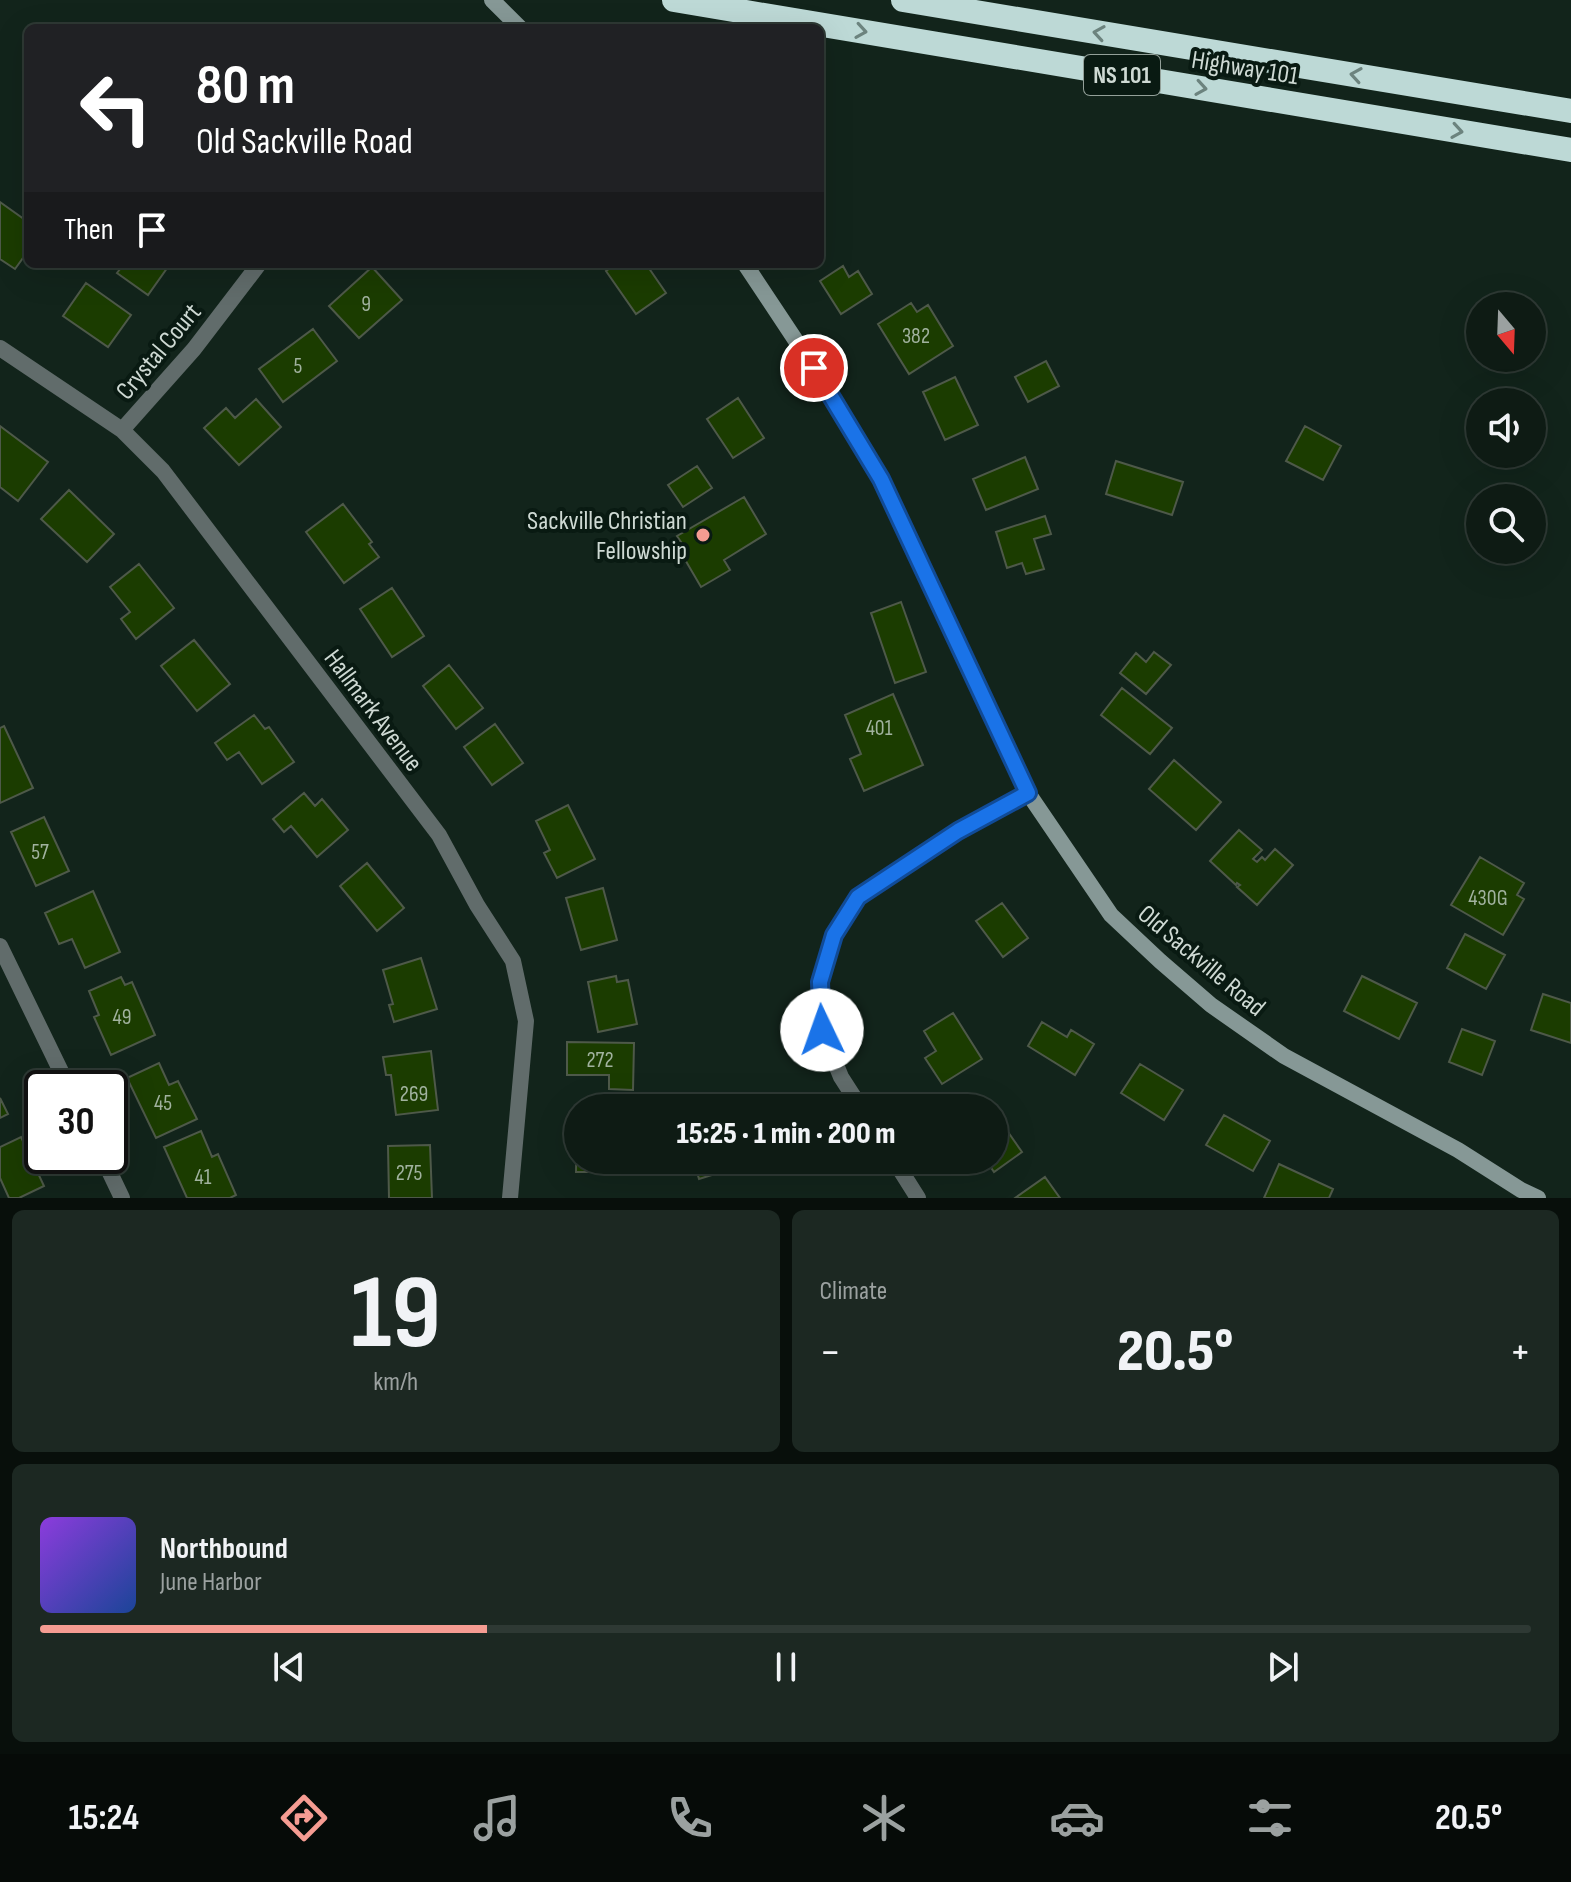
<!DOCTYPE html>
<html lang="en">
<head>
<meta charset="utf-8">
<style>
	:root { --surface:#0e1b14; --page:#1c2822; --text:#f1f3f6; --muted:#9ba1a0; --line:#2e3934; --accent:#f59c92 }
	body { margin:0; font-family:"Sofia Sans Condensed",sans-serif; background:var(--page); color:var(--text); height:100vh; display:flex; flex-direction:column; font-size:30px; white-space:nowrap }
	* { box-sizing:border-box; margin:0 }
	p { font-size:26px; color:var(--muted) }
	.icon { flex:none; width:44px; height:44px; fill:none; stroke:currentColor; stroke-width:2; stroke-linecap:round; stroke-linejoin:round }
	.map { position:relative; height:1198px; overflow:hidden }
	.side { display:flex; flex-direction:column; gap:12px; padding:12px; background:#080f0b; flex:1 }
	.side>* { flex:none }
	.banner { position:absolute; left:24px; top:24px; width:800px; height:244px; border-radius:12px; box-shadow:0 8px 32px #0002,0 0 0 2px var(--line); background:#202124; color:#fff; overflow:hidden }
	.needle { width:52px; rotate:161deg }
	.fabs { position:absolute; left:1466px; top:292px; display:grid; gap:16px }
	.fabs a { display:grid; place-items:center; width:80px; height:80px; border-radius:50%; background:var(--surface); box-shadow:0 8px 32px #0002,0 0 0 2px var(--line); font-size:40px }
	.speed { position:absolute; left:24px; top:1070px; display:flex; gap:16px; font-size:40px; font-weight:700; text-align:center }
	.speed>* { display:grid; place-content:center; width:104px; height:104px; border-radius:50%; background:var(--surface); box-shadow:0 8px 32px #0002,0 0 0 2px var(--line); line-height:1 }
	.speed .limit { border:4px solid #111; border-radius:12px; background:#fff; color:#111 }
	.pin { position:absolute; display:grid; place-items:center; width:68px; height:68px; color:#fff; margin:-34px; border:4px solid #fff; border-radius:50%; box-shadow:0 2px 8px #0007 }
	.me { position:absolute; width:88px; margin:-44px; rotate:357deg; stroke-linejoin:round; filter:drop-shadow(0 0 6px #0008) }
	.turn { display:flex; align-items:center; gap:28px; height:168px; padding:0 40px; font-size:36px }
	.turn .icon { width:104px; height:104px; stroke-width:2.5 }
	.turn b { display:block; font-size:56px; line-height:68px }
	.then { display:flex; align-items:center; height:76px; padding:0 40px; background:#0003; gap:16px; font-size:30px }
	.big { font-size:60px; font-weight:800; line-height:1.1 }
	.side .card { flex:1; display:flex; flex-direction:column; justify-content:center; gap:12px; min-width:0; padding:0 28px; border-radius:12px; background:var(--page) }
	.side .dial { align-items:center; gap:0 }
	.dial b { font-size:104px; line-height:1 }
	.song { display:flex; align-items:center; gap:24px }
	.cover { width:96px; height:96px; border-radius:12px; background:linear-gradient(135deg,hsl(270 70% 55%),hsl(220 70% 35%)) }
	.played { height:8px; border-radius:4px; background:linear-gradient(90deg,var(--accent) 30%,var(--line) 30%) }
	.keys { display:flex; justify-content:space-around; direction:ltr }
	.heat { display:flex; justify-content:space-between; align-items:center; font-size:44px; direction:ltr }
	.side .tiles { flex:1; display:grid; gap:12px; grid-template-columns:1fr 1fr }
	.card:last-child { grid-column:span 2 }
	.trip { position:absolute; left:564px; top:1094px; width:444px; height:80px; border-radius:40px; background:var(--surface); box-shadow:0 8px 32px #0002,0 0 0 2px var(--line); font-weight:800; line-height:80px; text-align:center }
	.menu { display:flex; height:128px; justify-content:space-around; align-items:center; background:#060b08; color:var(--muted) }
	.menu .icon { width:56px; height:56px }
	.menu .on { color:var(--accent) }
	.menu b { font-size:36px; color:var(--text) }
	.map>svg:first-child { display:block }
	.building { fill:#1b3c00; stroke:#4e5949; stroke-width:2 }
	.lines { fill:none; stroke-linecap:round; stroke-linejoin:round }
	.street { stroke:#616c6b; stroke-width:16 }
	.secondary { stroke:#869896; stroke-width:16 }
	.highway { stroke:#bdd9d6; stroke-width:24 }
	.oneway { stroke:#6c837e }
	.route-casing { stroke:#114b97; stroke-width:20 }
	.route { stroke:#1a73e8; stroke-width:14 }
	.poi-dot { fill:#f59c92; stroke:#091a12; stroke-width:3 }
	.labels { text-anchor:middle; stroke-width:8; stroke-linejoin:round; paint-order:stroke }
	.number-label { font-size:22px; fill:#a1b29e }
	.shield { fill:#091a12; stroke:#93a099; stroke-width:2 }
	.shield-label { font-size:24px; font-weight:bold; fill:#ced9d3 }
	.street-label { font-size:26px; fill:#ced9d3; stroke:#091a12 }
	.poi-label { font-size:26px; fill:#ced9d3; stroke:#091a12; text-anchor:end }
</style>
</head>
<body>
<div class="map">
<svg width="1571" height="1198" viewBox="0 0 1571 1198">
	<rect width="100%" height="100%" fill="#12241b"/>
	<path class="building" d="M0 202 28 222V251L15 269 0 259Z
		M124 264H170L148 295 117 273Z
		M616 264H646L666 293 636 314 606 271Z
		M843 266 849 277 858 271 872 294 841 314 820 281Z
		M372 267 402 300 359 338 329 306Z
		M86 283 131 315 108 347 63 316Z
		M911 303 917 312 928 305 953 346 909 374 878 324Z
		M313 329 337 361 283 402 259 369Z
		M1046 361 1059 386 1028 402 1015 377Z
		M955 377 978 425 945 440 923 392Z
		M738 398 764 438 733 458 707 419Z
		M256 399 281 427 239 465 204 428 226 408 235 418Z
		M0 426 48 462 18 501 0 487Z
		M1305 426 1341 446 1323 480 1286 461Z
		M1025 457 1038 489 986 510 973 479Z
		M1116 461 1183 482 1172 515 1106 494Z
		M697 466 712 488 683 507 668 485Z
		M69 490 114 534 87 562 41 519Z
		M744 497 766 534 724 560 730 570 701 587 680 551 685 548 677 536Z
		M343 504 372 542 369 544 379 557 344 583 306 532Z
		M1045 516 1051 534 1034 539 1044 569 1026 574 1022 563 1007 568 996 532Z
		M139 564 174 608 136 639 121 619 130 612 110 587Z
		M392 588 424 636 392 657 360 609Z
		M901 602 926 672 895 683 871 613Z
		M194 640 230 684 197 711 161 666Z
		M1154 652 1171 665 1146 694 1120 673 1136 653 1146 662Z
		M449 665 483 708 456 729 423 686Z
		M1122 688 1172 728 1150 754 1101 715Z
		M893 694 923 765 864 791 850 759 861 754 845 715Z
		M254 715 265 729 269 727 294 762 262 784 239 752 227 760 215 743Z
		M495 724 523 763 492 785 464 747Z
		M4 726 33 788 0 803V728Z
		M1174 760 1221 802 1196 830 1149 789Z
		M304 793 315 806 322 799 348 830 317 857 291 826 284 832 273 819Z
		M568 805 595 859 557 878 544 853 550 850 536 821Z
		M44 817 69 871 36 886 11 832Z
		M1239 830 1262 850 1253 859 1257 862 1262 857 1265 860 1275 849 1293 865 1257 905 1237 887 1240 885 1237 883 1236 885 1210 861Z
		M1480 857 1524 883 1517 895 1524 899 1503 935 1451 905Z
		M367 863 404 908 377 931 340 886Z
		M603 888 617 940 581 950 566 898Z
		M93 891 120 952 85 968 72 939 59 944 45 913Z
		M1002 903 1028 938 1003 957 976 921Z
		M1465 934 1505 955 1486 989 1447 968Z
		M421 958 437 1009 394 1022 389 1005 393 1004 383 970Z
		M616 976 617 982 628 980 637 1024 598 1032 588 982Z
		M1362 976 1417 1003 1399 1039 1344 1011Z
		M121 977 125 985 132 982 155 1035 111 1055 94 1017 99 1015 89 991Z
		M1543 994 1571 1003V1043L1531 1030Z
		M953 1013 982 1059 942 1084 925 1058 936 1051 924 1031Z
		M1042 1022 1067 1037 1071 1030 1094 1044 1075 1075 1028 1046Z
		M1462 1029 1495 1041 1482 1075 1449 1062Z
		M567 1042 634 1043 633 1090 609 1089V1075H567Z
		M431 1051 438 1110 396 1115 391 1075H386L383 1057Z
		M159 1063 169 1085 178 1081 197 1119 156 1138 127 1078Z
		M1140 1064 1183 1090 1164 1120 1121 1093Z
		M0 1098 8 1114 0 1118Z
		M994 1112 1022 1152 994 1172 986 1160H994Z
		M1224 1115 1270 1141 1253 1171 1206 1145Z
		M577 1120 578 1160H618V1172H576Z
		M201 1131 212 1157 218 1154 236 1195 230 1198H187L164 1147Z
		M21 1137 44 1186 19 1198H9L0 1178V1147Z
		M430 1145 432 1198H389L388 1146Z
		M702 1160H711L715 1174 699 1179 694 1162Z
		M1279 1164 1333 1189 1329 1198H1264Z
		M1045 1177 1060 1198H1015Z"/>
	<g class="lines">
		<path class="street" d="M0 348 122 430 163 471 439 835 477 905 513 961 526 1021 510 1198
			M122 430 194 349 259 264
			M0 946 69 1088
			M861 1108 841 1077 822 1030 820 982 834 935 858 897 958 831 1028 793
			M102 1156 122 1198
			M894 1160 918 1198"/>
		<path class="secondary" d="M492 0 520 28
			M745 264 814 368 881 479 1028 793 1111 915 1160 961 1211 1005 1284 1056 1458 1150 1521 1190 1538 1198"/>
		<path class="highway" d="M674 0 1571 150
			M903 0 1571 111"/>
	</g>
	<defs><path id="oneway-chevron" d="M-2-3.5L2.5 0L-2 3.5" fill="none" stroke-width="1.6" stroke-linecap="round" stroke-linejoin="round" transform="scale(2)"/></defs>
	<g class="oneway">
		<use href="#oneway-chevron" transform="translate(861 31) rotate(9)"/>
		<use href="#oneway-chevron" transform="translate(1099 33) rotate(-171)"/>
		<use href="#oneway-chevron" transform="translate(1356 75) rotate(-171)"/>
		<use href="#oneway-chevron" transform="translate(1201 88) rotate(9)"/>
		<use href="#oneway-chevron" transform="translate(1457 131) rotate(9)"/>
	</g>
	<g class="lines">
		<g class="route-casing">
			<path id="route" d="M814 368 881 479 1028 793 958 831 858 897 834 935 820 982 822 1030"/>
		</g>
		<use href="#route" class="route"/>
	</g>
	<circle class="poi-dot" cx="703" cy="535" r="8"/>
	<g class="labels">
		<g class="number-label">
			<text x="366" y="311">9</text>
			<text x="916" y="343">382</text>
			<text x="298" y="373">5</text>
			<text x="879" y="735">401</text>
			<text x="40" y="859">57</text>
			<text x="1488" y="905">430G</text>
			<text x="122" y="1024">49</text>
			<text x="600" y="1067">272</text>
			<text x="414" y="1101">269</text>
			<text x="163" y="1110">45</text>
			<text x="409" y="1180">275</text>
			<text x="203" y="1184">41</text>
		</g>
		<rect class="shield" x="1084" y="55" width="76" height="40" rx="6"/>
		<g class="shield-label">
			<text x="1122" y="83">NS 101</text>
		</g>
		<g class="street-label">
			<text transform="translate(1245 67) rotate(9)" y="9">Highway 101</text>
			<text transform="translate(158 351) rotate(-50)" y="9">Crystal Court</text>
			<text transform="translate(374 710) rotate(53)" y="9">Hallmark Avenue</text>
			<text transform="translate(1202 960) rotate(40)" y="9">Old Sackville Road</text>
		</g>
		<g class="poi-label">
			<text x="687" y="529">Sackville Christian<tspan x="687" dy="30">Fellowship</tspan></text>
		</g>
	</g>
</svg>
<div class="fabs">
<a><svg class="needle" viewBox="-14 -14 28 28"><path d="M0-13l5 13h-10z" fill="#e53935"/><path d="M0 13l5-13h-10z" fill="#9ba1a0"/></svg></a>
<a><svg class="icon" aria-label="sound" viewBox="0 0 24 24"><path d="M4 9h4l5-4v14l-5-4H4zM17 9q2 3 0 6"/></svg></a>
<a><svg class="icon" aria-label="search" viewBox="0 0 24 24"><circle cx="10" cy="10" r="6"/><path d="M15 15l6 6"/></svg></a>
</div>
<div class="speed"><div class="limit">30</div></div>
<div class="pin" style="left:814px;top:368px;background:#d93025"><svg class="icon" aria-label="arrive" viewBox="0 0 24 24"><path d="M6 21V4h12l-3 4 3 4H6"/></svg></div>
<svg class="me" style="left:822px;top:1030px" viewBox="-20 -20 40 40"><circle r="19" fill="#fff"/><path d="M0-13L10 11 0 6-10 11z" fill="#1a73e8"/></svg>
<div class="trip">15:25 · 1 min · 200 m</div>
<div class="banner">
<div class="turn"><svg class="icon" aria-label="left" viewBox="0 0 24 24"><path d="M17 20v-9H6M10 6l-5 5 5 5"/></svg><div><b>80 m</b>Old Sackville Road</div></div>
<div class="then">Then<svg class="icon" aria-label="arrive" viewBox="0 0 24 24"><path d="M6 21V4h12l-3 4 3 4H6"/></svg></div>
</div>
</div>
<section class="side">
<div class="tiles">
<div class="card dial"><b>19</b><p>km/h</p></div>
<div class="card"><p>Climate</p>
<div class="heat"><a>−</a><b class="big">20.5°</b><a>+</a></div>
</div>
<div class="card">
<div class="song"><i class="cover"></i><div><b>Northbound</b><p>June Harbor</p></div></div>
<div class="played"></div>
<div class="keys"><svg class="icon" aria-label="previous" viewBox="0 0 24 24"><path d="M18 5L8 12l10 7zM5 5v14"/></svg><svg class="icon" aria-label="pause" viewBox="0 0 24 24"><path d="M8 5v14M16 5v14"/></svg><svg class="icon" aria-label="next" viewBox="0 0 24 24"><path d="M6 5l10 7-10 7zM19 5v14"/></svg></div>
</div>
</div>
</section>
<nav class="menu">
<b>15:24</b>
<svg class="icon on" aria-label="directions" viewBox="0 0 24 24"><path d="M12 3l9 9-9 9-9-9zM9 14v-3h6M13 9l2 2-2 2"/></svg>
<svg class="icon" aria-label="music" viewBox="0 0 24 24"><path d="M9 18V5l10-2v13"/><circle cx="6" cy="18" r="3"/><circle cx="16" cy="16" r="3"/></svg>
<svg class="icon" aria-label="phone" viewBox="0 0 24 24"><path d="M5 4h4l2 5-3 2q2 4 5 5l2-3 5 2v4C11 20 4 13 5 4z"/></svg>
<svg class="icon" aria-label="climate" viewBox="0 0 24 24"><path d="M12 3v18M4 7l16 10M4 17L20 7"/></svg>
<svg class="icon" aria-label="car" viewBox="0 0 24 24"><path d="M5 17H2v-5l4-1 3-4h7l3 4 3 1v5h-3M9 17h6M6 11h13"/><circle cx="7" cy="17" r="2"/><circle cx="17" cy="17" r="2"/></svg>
<svg class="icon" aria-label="filters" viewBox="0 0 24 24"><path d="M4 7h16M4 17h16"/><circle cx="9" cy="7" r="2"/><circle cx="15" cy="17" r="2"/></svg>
<b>20.5°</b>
</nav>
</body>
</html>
